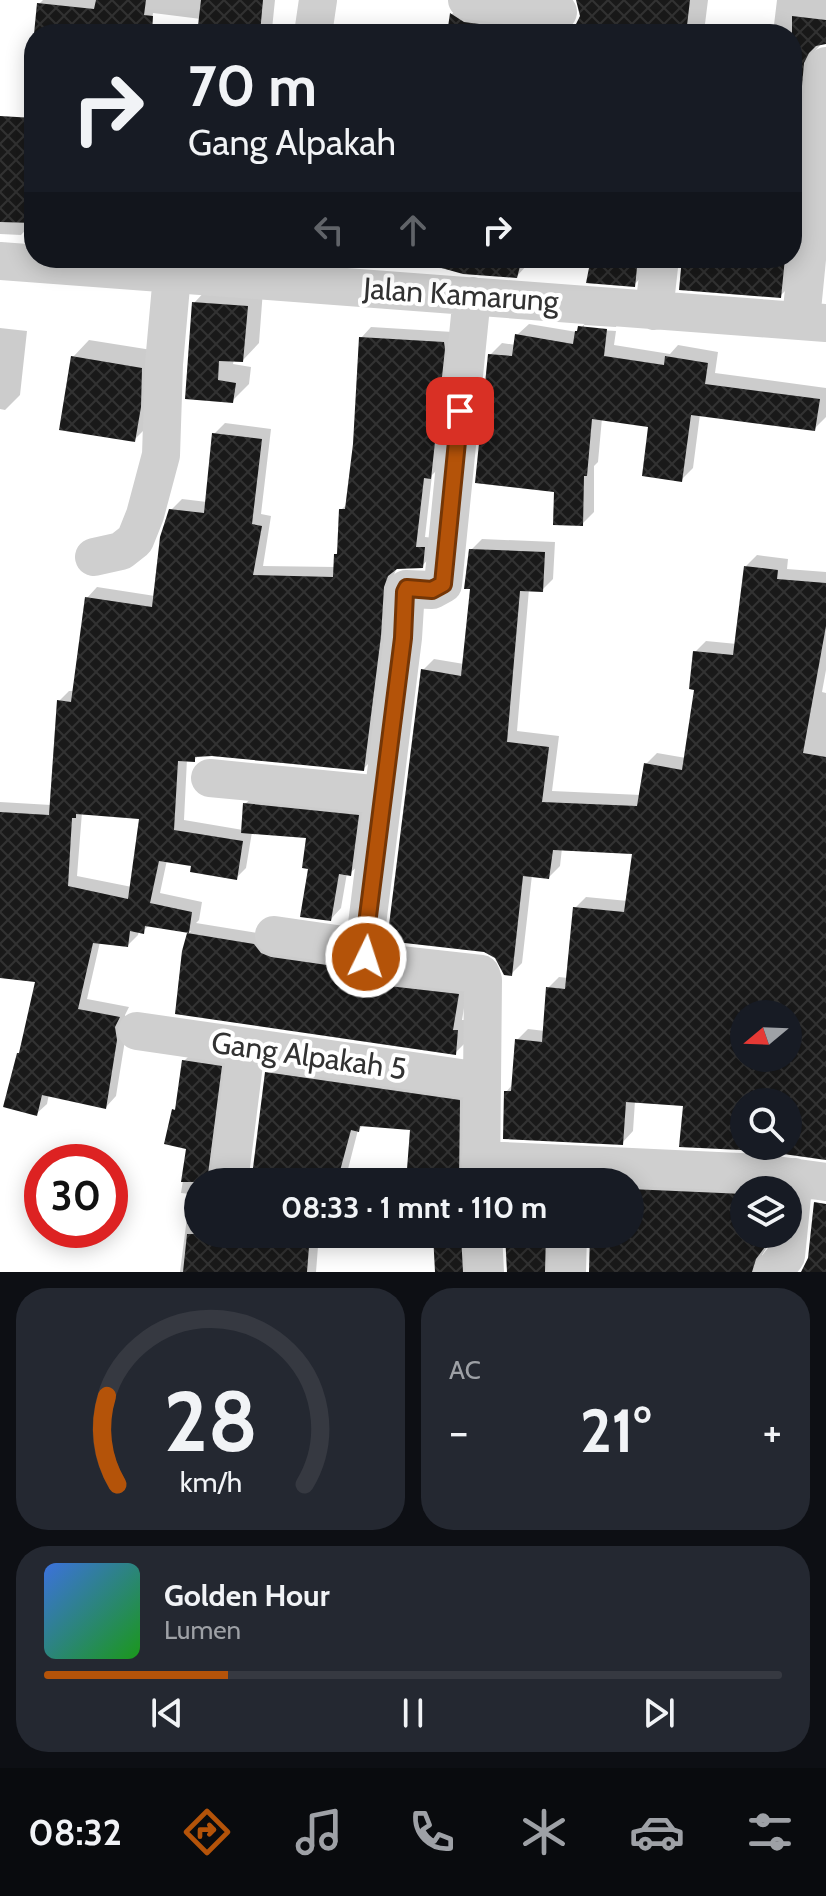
<!DOCTYPE html>
<html lang="id">
<head>
<meta charset="utf-8">
<style>
	:root { --surface:#171b24; --page:#242831; --text:#f1f3f6; --muted:#9ea1a6; --line:#363941; --accent:#b45309 }
	body { margin:0; font-family:Cabin,sans-serif; background:var(--page); color:var(--text); height:100vh; display:flex; flex-direction:column; font-size:30px; white-space:nowrap }
	* { box-sizing:border-box; margin:0 }
	p { font-size:26px; color:var(--muted) }
	.icon { flex:none; width:44px; height:44px; fill:none; stroke:currentColor; stroke-width:2; stroke-linecap:round; stroke-linejoin:round }
	.map { position:relative; height:1272px; overflow:hidden }
	.details { display:flex; flex-direction:column; gap:16px; padding:16px; background:#0d0f14; flex:1 }
	.details>* { flex:none }
	.guide { position:absolute; left:24px; top:24px; width:778px; height:244px; border-radius:32px; box-shadow:0 4px 20px #0003; background:#171b24; color:var(--text); overflow:hidden }
	.needle { width:52px; rotate:251deg }
	.fabs { position:absolute; left:730px; top:1000px; display:grid; gap:16px }
	.fabs a { display:grid; place-items:center; width:72px; height:72px; border-radius:50%; background:var(--surface); box-shadow:0 4px 20px #0003; font-size:40px }
	.speed { position:absolute; left:24px; top:1144px; display:flex; gap:16px; font-size:40px; font-weight:700; text-align:center }
	.speed>* { display:grid; place-content:center; width:104px; height:104px; border-radius:50%; background:var(--surface); box-shadow:0 4px 20px #0003; line-height:1 }
	.speed .limit { border:12px solid #d22; background:#fff; color:#111 }
	.pin { position:absolute; display:grid; place-items:center; width:68px; height:68px; color:#fff; margin:-34px; border-radius:16px; box-shadow:0 4px 12px #0006 }
	.me { position:absolute; width:88px; margin:-44px; rotate:4deg; stroke-linejoin:round; filter:drop-shadow(0 0 6px #0008) }
	.turn { display:flex; align-items:center; gap:28px; height:168px; padding:0 32px; font-size:36px }
	.turn .icon { width:104px; height:104px; stroke-width:2.5 }
	.turn b { display:block; font-size:56px; line-height:68px }
	.lanes { display:flex; align-items:center; height:76px; padding:0 32px; background:#0003; justify-content:center; gap:40px; direction:ltr }
	.lanes .off { opacity:.35 }
	.big { font-size:60px; font-weight:700; line-height:1.1 }
	.details .tile { flex:1; display:flex; flex-direction:column; justify-content:center; gap:12px; min-width:0; padding:0 28px; border-radius:32px; background:var(--page) }
	.details .dial { align-items:center; gap:0 }
	.dial svg { height:208px; overflow:visible; fill:none; stroke:var(--line); stroke-width:7; stroke-linecap:round; text-anchor:middle }
	.dial text { fill:var(--text); stroke:none }
	.song { display:flex; align-items:center; gap:24px }
	.cover { width:96px; height:96px; border-radius:12px; background:linear-gradient(135deg,hsl(220 70% 55%),hsl(120 70% 35%)) }
	.played { height:8px; border-radius:4px; background:linear-gradient(90deg,var(--accent) 25%,var(--line) 25%) }
	.keys { display:flex; justify-content:space-around; direction:ltr }
	.heat { display:flex; justify-content:space-between; align-items:center; font-size:44px; direction:ltr }
	.details .tiles { flex:1; display:grid; gap:16px; grid-template-columns:1fr 1fr }
	.tile:last-child { grid-column:span 2 }
	.trip { position:absolute; left:184px; top:1168px; width:460px; height:80px; border-radius:40px; background:var(--surface); box-shadow:0 4px 20px #0003; font-weight:700; line-height:80px; text-align:center }
	.tabs { display:flex; height:128px; justify-content:space-around; align-items:center; background:#090b0e; color:var(--muted) }
	.tabs .icon { width:56px; height:56px }
	.tabs .active { color:var(--accent) }
	.tabs b { font-size:36px; color:var(--text) }
	.map>svg:first-child { display:block }
	.shadow { fill:#0003; fill-rule:evenodd }
	.building { fill:url(#building-cross-hatch); fill-rule:evenodd }
	.lines { fill:none; stroke-linecap:round; stroke-linejoin:round }
	.minor { stroke:#cfcfcf; stroke-width:38 }
	.route-casing { stroke:#753606; stroke-width:20 }
	.route { stroke:#b45309; stroke-width:14 }
	.labels { text-anchor:middle; stroke-width:8; stroke-linejoin:round; paint-order:stroke }
	.street-label { font-size:30px; fill:#323232; stroke:#fff }
</style>
</head>
<body>
<div class="map">
<svg width="826" height="1272" viewBox="0 0 826 1272">
	<defs>
		<pattern id="building-cross-hatch" width="8" height="8" patternUnits="userSpaceOnUse" patternTransform="scale(2)"><rect width="8" height="8" fill="#191919"/><path d="M0 0l8 8M0 8l8-8" fill="none" stroke="#323232"/></pattern>
	</defs>
	<rect width="100%" height="100%" fill="#fff"/>
	<path class="shadow" d="M43 0H275L272 29 304 34H199L201 19 153 13 150 34H36L39 4Z
		M578 0H708L705 24 773 33 777 0H826V39L815 51 792 284 780 296 682 258H792V34H579L581 4Z
		M463 3 523 17 520 34H391L400 25 450 32 452 14Z
		M34 113V221L21 235 0 234V170Z
		M417 258H530L528 264 517 276 456 271 416 264Z
		M593 258H648L645 273 634 285Z
		M210 286 263 290 259 343 243 360 234 359 233 364 251 367 249 384 232 401 187 397 194 303Z
		M592 316 618 318 616 327 584 325V329L616 331 614 345 670 354 678 345 718 352 715 373 826 388V417L814 429 700 414 693 468 681 480 650 425 602 418 598 462 594 466V512L582 524 556 490 488 484 490 355 502 343 516 345 517 335 529 324 577 332Z
		M371 327 453 332 441 466 432 475 425 537 434 538 432 555 422 566 397 567 394 575 391 624 374 758 363 769 199 755 194 760 187 759 184 820 243 830 245 804 256 794 368 805 361 863 350 873H347L341 908 331 919 310 867 309 837 252 832 246 868 236 878 193 865 167 860 160 893 202 902 199 920 196 923 264 934 468 984 462 1020H468L465 1043 455 1053 188 934 191 931 149 925 143 931H139L138 935 128 945 100 942 87 999 129 1007 125 1015 127 1028 116 1096 106 1107 49 1094 47 1104 36 1114 38 981 0 976V802L51 805 59 701 69 691H74L87 598 97 587 155 596 171 510 182 499 207 502 214 434 225 423 271 429 261 514 271 516 263 566 336 567V554L339 552 341 510 348 503 355 444 361 338ZM82 812 141 817 132 887 77 876Z
		M0 328 27 331 20 395 5 410 0 409Z
		M89 340 158 351 151 423 134 440 73 357Z
		M482 539 555 542 553 579 542 590 529 589 517 731 559 736 552 791 641 795 646 764 657 753 686 758 696 688 695 652 706 641 737 644 746 566 757 555 788 559 787 569 826 572V670L822 692 826 693V1158L764 1149 681 1145 685 1104 635 1101 633 1131 622 1143 506 1092 513 1084 517 1040 528 1029 545 1031 548 988 559 977 568 978 575 908 586 897 628 901 634 852 562 848 560 866 549 877 532 875 522 963 511 974 423 670 434 659 464 664 472 587 471 550ZM744 1014H788V1058H744ZM744 1102H788V1146H744Z
		M195 1050 232 1055 221 1182H198V1234H319L316 1272H180L190 1194 181 1193 188 1148 174 1110 178 1106 184 1061Z
		M278 1062 470 1090 473 1182H431L412 1128 364 1124 358 1130 346 1177 340 1182H253L267 1073Z
		M641 1179 744 1190V1234H775L762 1255 766 1272H591L592 1234H630V1190Z
		M435 1234H472L477 1272H437Z
		M507 1234H556L559 1272H509Z"/>
	<path class="building" d="M96 0H146L144 15 153 16 152 34H34L37 3 94 9Z
		M201 0H263L260 33 225 30 224 34H197Z
		M576 0H690L686 34H447L450 13 464 22 555 34 566 33 575 26 580 16Z
		M792 16 826 20V44L816 46 809 53 804 63 800 109 792 108Z
		M0 116 34 118V223L0 222Z
		M439 258H522L517 278 463 274 438 267Z
		M591 258H638L635 287 586 283Z
		M682 258H785L781 298 679 290Z
		M192 302 248 306 243 362 219 361 218 380 236 383 233 403 185 399Z
		M578 326 607 329 604 356 664 365 665 356 708 363 705 384 820 399 815 431 691 415 682 482 642 476 648 427 592 419 587 476H584L583 526 553 525 554 492 475 483 488 354 512 356 515 334 573 344 575 331H577Z
		M359 337 444 342 445 349 431 479 424 478 416 547H425L423 568 397 569 388 576 384 587 381 636 364 771 212 756 195 757V762L178 761 174 830 243 841 237 880 190 872 191 866 159 861 150 903 192 912 189 933 145 926 144 934 130 931 128 947 93 943 78 1009 120 1017 115 1027 117 1040 106 1109 42 1095 37 1116 3 1107 17 1053H19L35 982 0 978V812L49 815 57 700 71 702 85 597 152 607 160 537 169 509 204 513 212 433 262 439 252 524 262 526 253 575 333 577 334 554H337L339 509H345L353 444ZM76 814 139 819 128 899 68 886 72 818H76Z
		M71 356 142 368 141 407 135 442 59 430Z
		M469 549 545 552 543 592 520 591 507 742 549 747 542 802 637 806 644 763 682 770 694 690 689 689 693 651 733 655 744 566 778 570 777 579 826 583V626L803 753 826 757V1160L762 1151 679 1147 683 1106 626 1102 623 1145 503 1139 504 1091H511L515 1039 542 1042 546 987 565 989 573 907 624 912 632 854 553 850 549 879 523 876 512 976 504 975 495 958 484 952 387 941 421 669 461 676 470 589H464ZM744 1014H788V1058H744ZM744 1102H788V1146H744Z
		M243 803 359 815 351 876 339 874 331 921 300 917 308 869 302 868 306 838 241 833Z
		M187 933 254 944 261 953 271 957 348 968 353 975 371 984 459 994 453 1030H458L456 1055 175 1014 182 951Z
		M182 1060 222 1066 207 1182H181L186 1149 164 1144 172 1109 175 1110Z
		M265 1072 460 1100 459 1182H406L410 1130 360 1126 359 1132 351 1130 337 1182H289L252 1176Z
		M630 1189 744 1194V1234H766L765 1247 756 1259 752 1272H589L590 1234H630Z
		M814 1202 826 1204V1272H801L808 1258Z
		M187 1234H310L307 1272H183Z
		M433 1234H461L463 1272H435Z
		M505 1234H546L545 1272H507Z"/>
	<g class="lines">
		<path class="minor" d="M467 0 558 12
			M313 34 318 0
			M0 261 826 323
			M472 296 443 584 432 590 406 589 403 638 364 948 366 957 373 962 481 974 483 980 481 1182
			M654 311 660 258
			M801 320 826 66
			M94 557 121 551 135 540 145 515 161 455 164 364 172 275
			M210 778 383 795
			M274 935 364 948
			M137 1031 481 1081
			M480 1160 761 1173 826 1182
			M229 1182 246 1048
			M483 1234 485 1272
			M567 1272 568 1234
			M773 1272 786 1256 794 1177"/>
	</g>
	<g class="lines">
		<g class="route-casing">
			<path id="route" d="M366 957 364 948 403 638 405 592 407 588 432 590 443 584 460 411"/>
		</g>
		<use href="#route" class="route"/>
	</g>
	<g class="labels">
		<g class="street-label">
			<text transform="translate(461 295) rotate(4)" y="10">Jalan Kamarung</text>
			<text transform="translate(309 1056) rotate(8)" y="10">Gang Alpakah 5</text>
		</g>
	</g>
</svg>
<div class="fabs">
<a><svg class="needle" viewBox="-14 -14 28 28"><path d="M0-13l5 13h-10z" fill="#e53935"/><path d="M0 13l5-13h-10z" fill="#9ea1a6"/></svg></a>
<a><svg class="icon" aria-label="search" viewBox="0 0 24 24"><circle cx="10" cy="10" r="6"/><path d="M15 15l6 6"/></svg></a>
<a><svg class="icon" aria-label="layers" viewBox="0 0 24 24"><path d="M12 4l9 5-9 5-9-5zM3 14l9 5 9-5"/></svg></a>
</div>
<div class="speed"><div class="limit">30</div></div>
<div class="pin" style="left:460px;top:411px;background:#d93025"><svg class="icon" aria-label="arrive" viewBox="0 0 24 24"><path d="M6 21V4h12l-3 4 3 4H6"/></svg></div>
<svg class="me" style="left:366px;top:957px" viewBox="-20 -20 40 40"><circle r="17" fill="#b45309" stroke="#fff" stroke-width="3"/><path d="M0-11L8 9 0 5-8 9z" fill="#fff"/></svg>
<div class="trip">08:33 · 1 mnt · 110 m</div>
<div class="guide">
<div class="turn"><svg class="icon" aria-label="right" viewBox="0 0 24 24"><path d="M7 20v-9h11M14 6l5 5-5 5"/></svg><div><b>70 m</b>Gang Alpakah</div></div>
<div class="lanes"><svg class="icon off" aria-label="left" viewBox="0 0 24 24"><path d="M17 20v-9H6M10 6l-5 5 5 5"/></svg><svg class="icon off" aria-label="ahead" viewBox="0 0 24 24"><path d="M12 20V5M6 11l6-6 6 6"/></svg><svg class="icon" aria-label="right" viewBox="0 0 24 24"><path d="M7 20v-9h11M14 6l5 5-5 5"/></svg></div>
</div>
</div>
<section class="details">
<div class="tiles">
<div class="tile dial"><svg viewBox="0 0 100 80">
<path d="M14 69A42 42 0 1 1 86 69"/>
<path d="M14 69A42 42 0 0 1 10 35" stroke="#b45309"/>
<text x="50" y="56" font-size="32" font-weight="700">28</text>
<text x="50" y="72" font-size="11">km/h</text>
</svg></div>
<div class="tile"><p>AC</p>
<div class="heat"><a>−</a><b class="big">21°</b><a>+</a></div>
</div>
<div class="tile">
<div class="song"><i class="cover"></i><div><b>Golden Hour</b><p>Lumen</p></div></div>
<div class="played"></div>
<div class="keys"><svg class="icon" aria-label="previous" viewBox="0 0 24 24"><path d="M18 5L8 12l10 7zM5 5v14"/></svg><svg class="icon" aria-label="pause" viewBox="0 0 24 24"><path d="M8 5v14M16 5v14"/></svg><svg class="icon" aria-label="next" viewBox="0 0 24 24"><path d="M6 5l10 7-10 7zM19 5v14"/></svg></div>
</div>
</div>
</section>
<nav class="tabs">
<b>08:32</b>
<svg class="icon active" aria-label="directions" viewBox="0 0 24 24"><path d="M12 3l9 9-9 9-9-9zM9 14v-3h6M13 9l2 2-2 2"/></svg>
<svg class="icon" aria-label="music" viewBox="0 0 24 24"><path d="M9 18V5l10-2v13"/><circle cx="6" cy="18" r="3"/><circle cx="16" cy="16" r="3"/></svg>
<svg class="icon" aria-label="phone" viewBox="0 0 24 24"><path d="M5 4h4l2 5-3 2q2 4 5 5l2-3 5 2v4C11 20 4 13 5 4z"/></svg>
<svg class="icon" aria-label="climate" viewBox="0 0 24 24"><path d="M12 3v18M4 7l16 10M4 17L20 7"/></svg>
<svg class="icon" aria-label="car" viewBox="0 0 24 24"><path d="M5 17H2v-5l4-1 3-4h7l3 4 3 1v5h-3M9 17h6M6 11h13"/><circle cx="7" cy="17" r="2"/><circle cx="17" cy="17" r="2"/></svg>
<svg class="icon" aria-label="filters" viewBox="0 0 24 24"><path d="M4 7h16M4 17h16"/><circle cx="9" cy="7" r="2"/><circle cx="15" cy="17" r="2"/></svg>
</nav>
</body>
</html>
